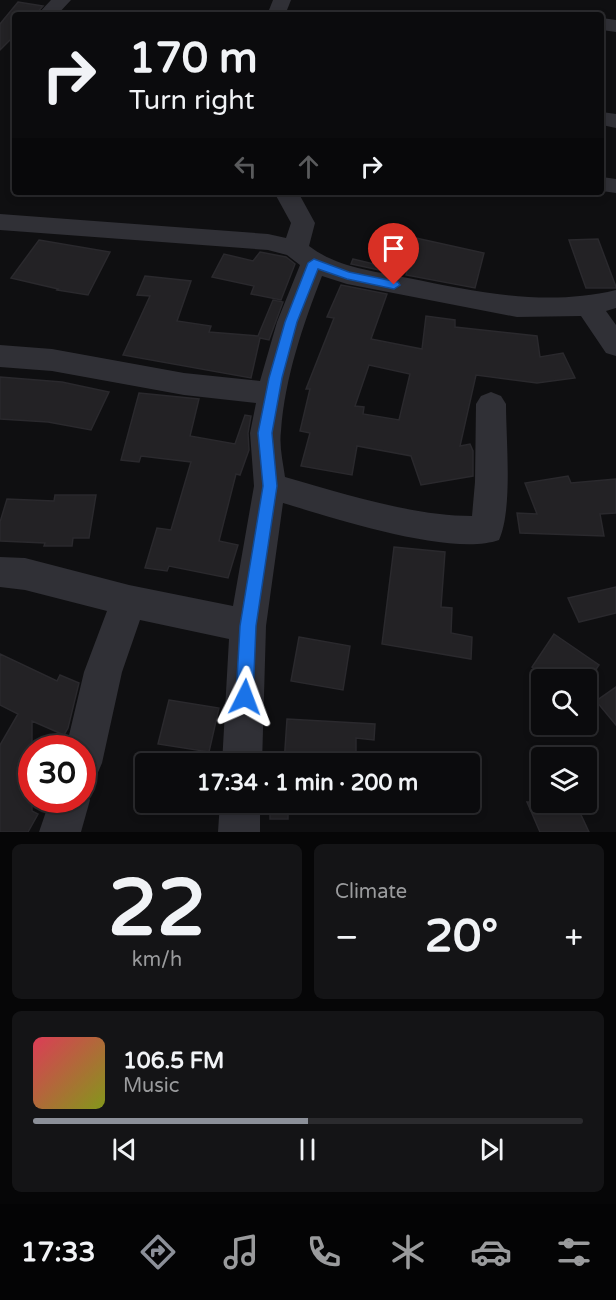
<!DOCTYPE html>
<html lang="en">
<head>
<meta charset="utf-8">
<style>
	:root { --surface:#0b0b0d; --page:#141416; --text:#f1f3f6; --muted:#9a9b9d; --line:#2b2b2e; --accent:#8c9099 }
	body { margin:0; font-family:"Varela Round",sans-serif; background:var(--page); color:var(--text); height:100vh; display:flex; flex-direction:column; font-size:22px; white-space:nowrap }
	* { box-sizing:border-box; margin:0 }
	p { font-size:20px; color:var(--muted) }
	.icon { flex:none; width:33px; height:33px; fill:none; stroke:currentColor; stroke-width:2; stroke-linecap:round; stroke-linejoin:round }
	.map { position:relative; height:832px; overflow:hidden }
	.side { display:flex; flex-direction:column; gap:12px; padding:12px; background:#060607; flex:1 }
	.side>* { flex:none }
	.banner { position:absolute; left:12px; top:12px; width:592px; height:183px; border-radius:6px; box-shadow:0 3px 9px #0003,0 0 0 2px var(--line); background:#0b0b0d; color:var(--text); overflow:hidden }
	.fabs { position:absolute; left:531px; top:669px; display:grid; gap:12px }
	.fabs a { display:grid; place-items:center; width:66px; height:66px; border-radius:6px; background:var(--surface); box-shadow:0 3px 9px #0003,0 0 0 2px var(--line); font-size:30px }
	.speed { position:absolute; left:18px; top:735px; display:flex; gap:12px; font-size:30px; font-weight:700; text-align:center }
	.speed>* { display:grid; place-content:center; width:78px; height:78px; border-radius:50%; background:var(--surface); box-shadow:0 3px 9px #0003,0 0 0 2px var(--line); line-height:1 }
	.speed .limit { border:9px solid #d22; background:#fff; color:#111 }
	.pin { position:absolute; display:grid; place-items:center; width:51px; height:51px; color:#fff; margin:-62px -26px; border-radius:50% 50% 50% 0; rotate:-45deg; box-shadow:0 0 6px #0007 }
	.pin .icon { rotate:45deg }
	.me { position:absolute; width:66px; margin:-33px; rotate:3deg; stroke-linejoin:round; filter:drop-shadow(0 0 4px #0008) }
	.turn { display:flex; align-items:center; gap:21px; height:126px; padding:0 18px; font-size:27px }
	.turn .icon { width:78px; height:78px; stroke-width:2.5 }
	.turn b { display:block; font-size:42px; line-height:51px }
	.lanes { display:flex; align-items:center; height:57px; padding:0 18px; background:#0003; justify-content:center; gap:30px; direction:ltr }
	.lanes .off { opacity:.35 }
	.big { font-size:45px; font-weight:800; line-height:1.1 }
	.side .card { flex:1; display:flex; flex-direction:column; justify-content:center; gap:9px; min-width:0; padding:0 21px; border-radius:9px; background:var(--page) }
	.side .dial { align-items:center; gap:0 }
	.dial b { font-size:78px; line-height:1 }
	.song { display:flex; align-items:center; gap:18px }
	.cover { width:72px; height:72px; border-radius:9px; background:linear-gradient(135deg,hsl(350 70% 55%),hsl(70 70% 35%)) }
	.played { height:6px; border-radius:3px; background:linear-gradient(90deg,var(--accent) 50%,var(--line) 50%) }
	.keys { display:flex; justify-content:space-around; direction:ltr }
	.heat { display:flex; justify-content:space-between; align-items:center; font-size:33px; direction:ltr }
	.side .tiles { flex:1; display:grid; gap:12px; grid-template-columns:1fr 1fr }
	.card:last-child { grid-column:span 2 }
	.trip { position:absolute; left:135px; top:753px; width:345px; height:60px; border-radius:6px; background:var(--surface); box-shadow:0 3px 9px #0003,0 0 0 2px var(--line); font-weight:800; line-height:60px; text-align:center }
	.tab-bar { display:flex; height:96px; justify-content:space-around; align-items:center; background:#040405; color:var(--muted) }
	.tab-bar .icon { width:42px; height:42px }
	.tab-bar .current { color:var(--accent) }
	.tab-bar b { font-size:27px; color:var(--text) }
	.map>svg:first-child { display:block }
	.building { fill:#232225; stroke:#2a292d; stroke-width:1.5; fill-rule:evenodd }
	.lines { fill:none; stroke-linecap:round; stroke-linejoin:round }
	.minor { fill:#303036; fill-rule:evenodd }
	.route { fill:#1a73e8; stroke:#114b97; stroke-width:1.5 }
</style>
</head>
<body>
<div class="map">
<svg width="616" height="832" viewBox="0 0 616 832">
	<rect width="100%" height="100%" fill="#0f0f11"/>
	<path class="building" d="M18 2 43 6 35 15H15V35L0 50V24Z
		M416 238 484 253 475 288 406 275Z
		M598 239 616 287V288H586L569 240Z
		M39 240 110 252 88 295 57 290 58 289 11 278Z
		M260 252 286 257 295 264 281 300 251 294 254 286 212 277 224 254 253 261Z
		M353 259 395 269 394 273 370 268 351 264Z
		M145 276 191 281 177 321 211 326 209 332 258 336 273 300 283 302 269 340 260 338 251 378 123 355 150 296 137 295Z
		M341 285 387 294 371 339 422 349 426 316 455 320V327L537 336 540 357 563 353 575 378 537 383 476 375 460 446 470 444 473 451V476L421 485 411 456 357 446 352 475 301 466 310 433 300 431 310 389H306L334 318 327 317ZM369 365 410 374 399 420 363 414 364 407 355 406Z
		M0 377 62 382 109 392 91 430 48 422 0 419Z
		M139 393 199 399 190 436 235 444 245 415 251 416 248 433 249 450 240 475 236 474 219 541 238 545 228 578 169 566 167 571 145 568 157 528 171 530 191 462 141 456 139 462 121 460Z
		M568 476 571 483 616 479V513L600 514 604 536 520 533 517 513 537 514 525 483Z
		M55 495H96L89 538H73L72 546H44L45 543 0 541V522L7 499 54 501Z
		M394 547 445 552 441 607 452 608 451 633 472 637 471 659 382 644Z
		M616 587V613L579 622 568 598Z
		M554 634 599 665 589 680H549L532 667Z
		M299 637 350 646 343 690 291 681Z
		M0 654 57 681 60 675 79 683 68 728 64 735 32 721V811L38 814 28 832H0V745L18 714 0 705Z
		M616 687V725L596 701Z
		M169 700 219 708 209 752 158 744Z
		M287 719 375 724 374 740 356 738V764H284Z
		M270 802H288V819H270Z
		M527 802H575L589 832H540Z"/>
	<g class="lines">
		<path class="minor" d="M51 0H71L57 15H37Z
			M273 0H291L285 15H267Z
			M602 18 616 20V32L602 30Z
			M602 112 616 114V128L602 125Z
			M602 177 616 179V193L602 191Z
			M274 192H298L315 223 309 246C338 268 374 271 408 278 478 292 545 307 616 290V308L606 311 616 325V356L606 353 581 316 517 317 347 284 322 276C303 325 285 377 281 431 279 446 283 462 285 477 342 493 412 516 472 516L475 482 476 404 481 396 491 392 501 396 506 404C506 440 513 509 499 540 452 557 333 518 283 503L266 626 262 764H222L229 639 140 620 122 672 102 763 96 777 82 783V748H66L84 672 107 611 25 590 0 587V557L25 558 129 585 233 606 254 486 250 433 256 403 184 395 52 371 0 367V345L52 349 184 373 260 381 277 322 300 265 287 255 268 250 0 230V214L268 234 286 238 291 223Z
			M82 785 90 800 81 832H39L50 800H82Z
			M220 802H260V832H218Z"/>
	</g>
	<path class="route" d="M314 259 349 272 398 282 400 285 394 289 347 279 318 269 297 322 282 378 272 433 277 486 256 626 253 697 251 703 245 706 239 703 236 697 240 626 263 486 258 433 269 378 285 322 308 263Z"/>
</svg>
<div class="fabs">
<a><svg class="icon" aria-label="search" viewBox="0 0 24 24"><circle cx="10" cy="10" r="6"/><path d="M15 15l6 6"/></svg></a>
<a><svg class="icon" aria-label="layers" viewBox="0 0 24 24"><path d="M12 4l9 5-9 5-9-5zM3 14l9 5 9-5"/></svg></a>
</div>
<div class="speed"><div class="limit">30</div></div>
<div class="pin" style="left:394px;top:285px;background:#d93025"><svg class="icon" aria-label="arrive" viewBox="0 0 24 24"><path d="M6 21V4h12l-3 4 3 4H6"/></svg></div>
<svg class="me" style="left:245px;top:697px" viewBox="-20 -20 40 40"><path d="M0-17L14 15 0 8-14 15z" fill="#1a73e8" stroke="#fff" stroke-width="4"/></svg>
<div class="trip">17:34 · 1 min · 200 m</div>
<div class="banner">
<div class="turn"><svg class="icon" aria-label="right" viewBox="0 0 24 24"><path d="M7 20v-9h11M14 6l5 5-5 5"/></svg><div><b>170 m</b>Turn right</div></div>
<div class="lanes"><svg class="icon off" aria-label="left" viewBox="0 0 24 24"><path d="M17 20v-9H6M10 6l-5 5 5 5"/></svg><svg class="icon off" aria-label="ahead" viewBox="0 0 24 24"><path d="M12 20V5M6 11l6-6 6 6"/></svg><svg class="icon" aria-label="right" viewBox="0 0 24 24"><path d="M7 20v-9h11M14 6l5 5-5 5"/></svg></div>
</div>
</div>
<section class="side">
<div class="tiles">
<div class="card dial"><b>22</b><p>km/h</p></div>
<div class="card"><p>Climate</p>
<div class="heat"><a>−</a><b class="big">20°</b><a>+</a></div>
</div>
<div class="card">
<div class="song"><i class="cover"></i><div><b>106.5 FM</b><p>Music</p></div></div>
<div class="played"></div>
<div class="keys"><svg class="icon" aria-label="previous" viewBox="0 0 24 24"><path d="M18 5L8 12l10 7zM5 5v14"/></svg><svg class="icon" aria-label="pause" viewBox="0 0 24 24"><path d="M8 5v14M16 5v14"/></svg><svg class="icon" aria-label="next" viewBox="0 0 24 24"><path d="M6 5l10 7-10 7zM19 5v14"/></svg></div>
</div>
</div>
</section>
<nav class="tab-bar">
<b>17:33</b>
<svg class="icon current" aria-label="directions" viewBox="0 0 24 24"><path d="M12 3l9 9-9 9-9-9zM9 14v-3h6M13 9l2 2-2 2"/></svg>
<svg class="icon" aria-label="music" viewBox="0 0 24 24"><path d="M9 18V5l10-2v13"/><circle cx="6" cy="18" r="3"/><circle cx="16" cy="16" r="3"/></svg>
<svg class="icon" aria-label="phone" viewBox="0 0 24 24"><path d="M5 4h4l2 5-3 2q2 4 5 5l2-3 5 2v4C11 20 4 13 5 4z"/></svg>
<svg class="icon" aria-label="climate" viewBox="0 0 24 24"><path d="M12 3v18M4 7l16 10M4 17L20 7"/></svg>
<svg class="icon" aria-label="car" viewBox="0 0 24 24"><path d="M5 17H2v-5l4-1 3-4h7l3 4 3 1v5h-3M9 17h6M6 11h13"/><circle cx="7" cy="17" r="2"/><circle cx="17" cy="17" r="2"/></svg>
<svg class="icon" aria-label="filters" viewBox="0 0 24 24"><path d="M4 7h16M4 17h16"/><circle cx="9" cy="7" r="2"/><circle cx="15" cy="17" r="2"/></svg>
</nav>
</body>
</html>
